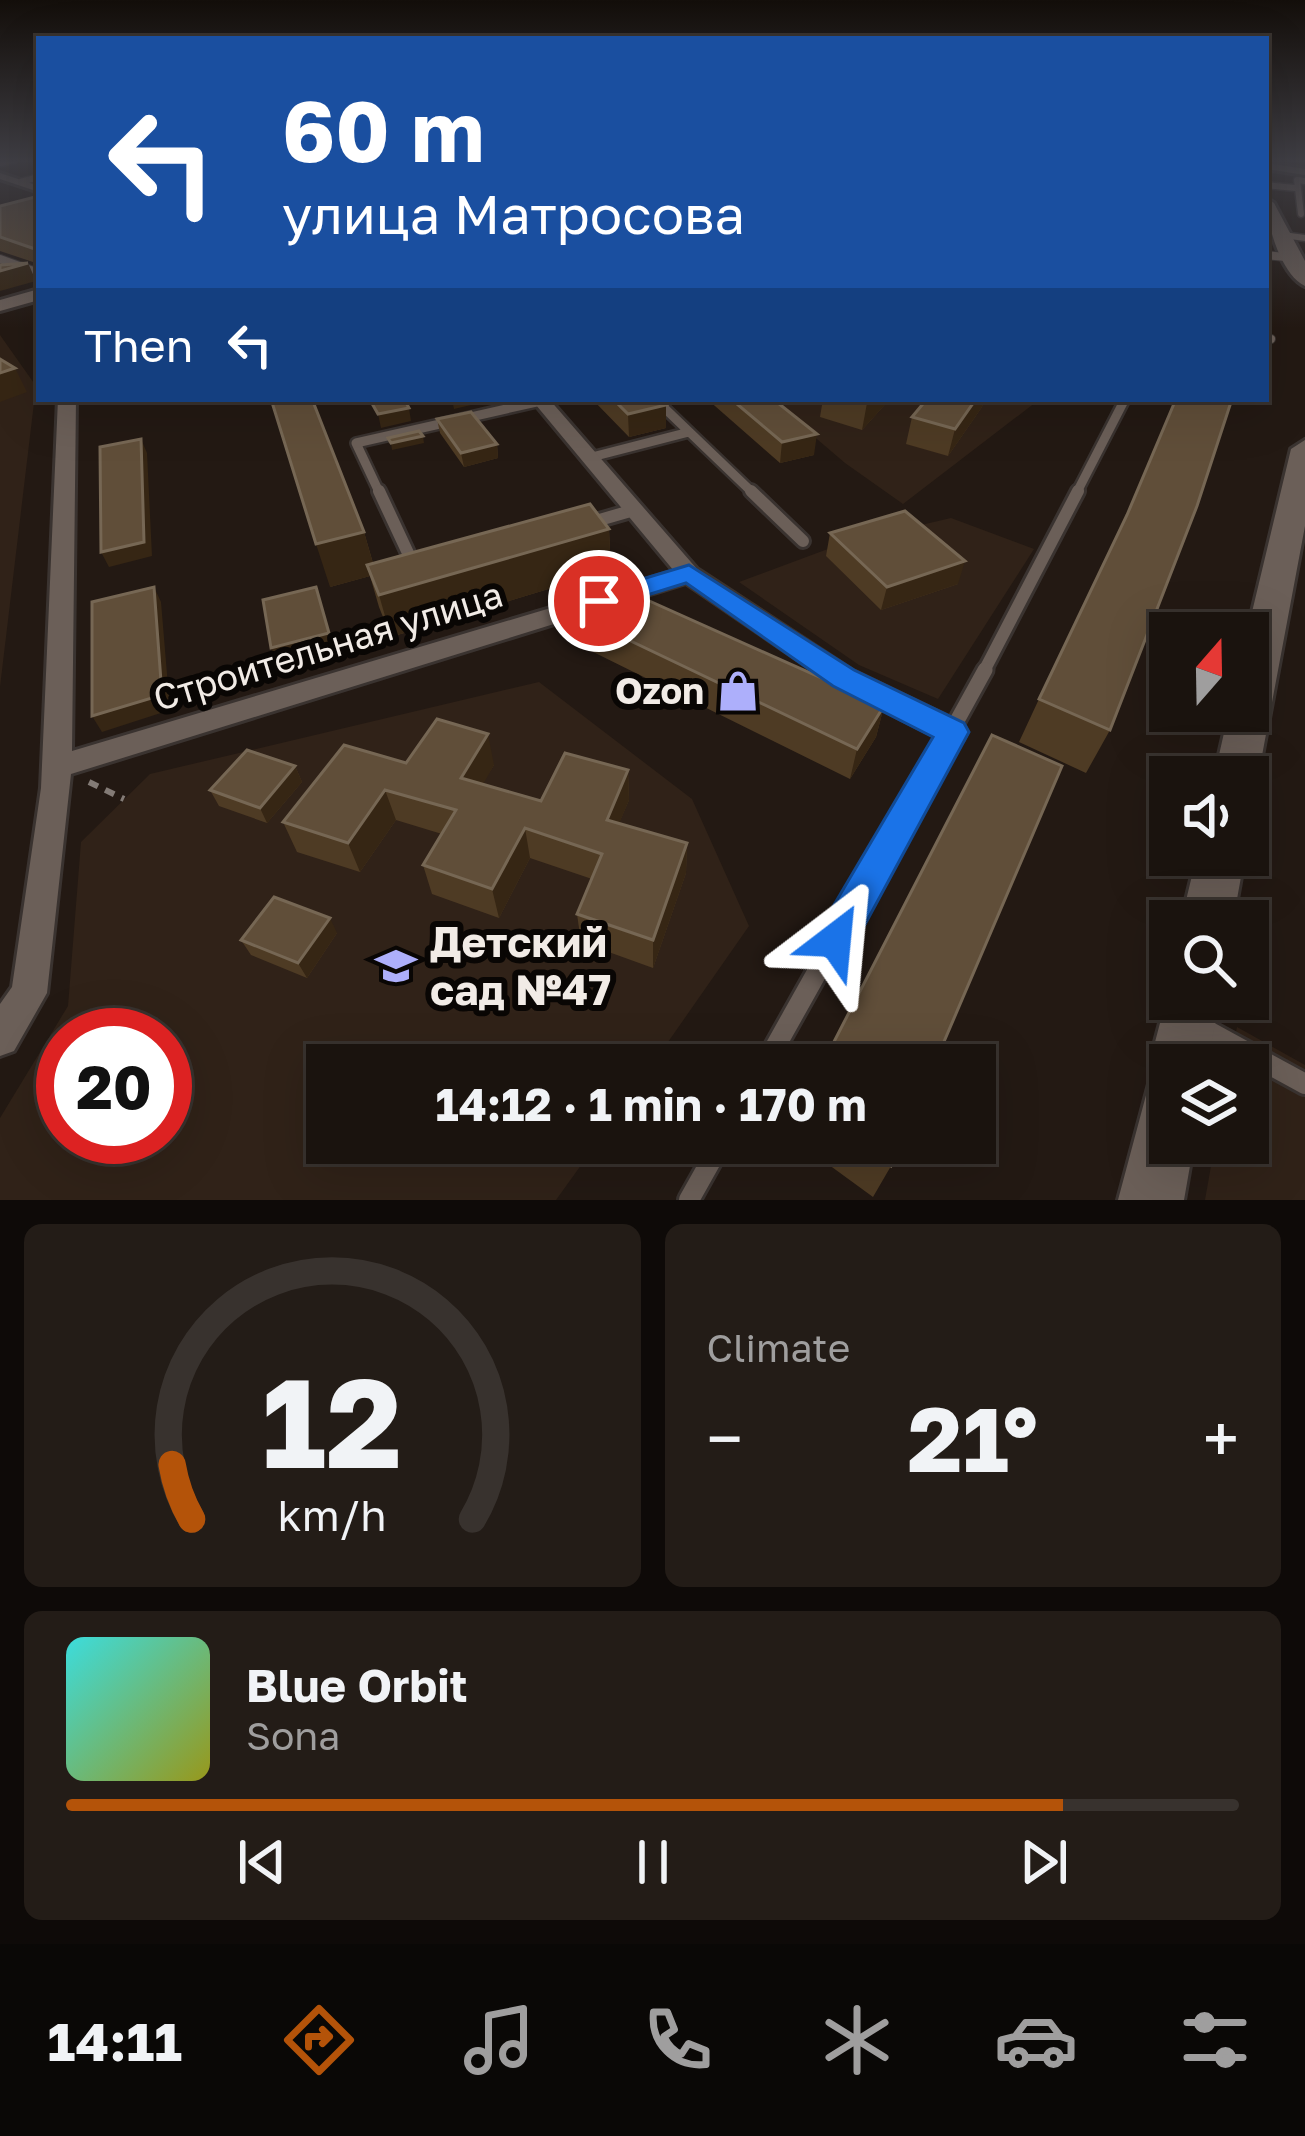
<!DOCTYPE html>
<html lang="en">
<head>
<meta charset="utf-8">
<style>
	:root { --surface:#1a130e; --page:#231c17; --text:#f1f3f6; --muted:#9f9e9e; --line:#38322e; --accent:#b45309 }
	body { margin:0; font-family:"Golos Text",sans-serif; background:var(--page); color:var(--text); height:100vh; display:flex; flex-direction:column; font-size:45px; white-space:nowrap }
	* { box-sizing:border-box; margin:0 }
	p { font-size:39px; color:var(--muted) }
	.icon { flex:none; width:66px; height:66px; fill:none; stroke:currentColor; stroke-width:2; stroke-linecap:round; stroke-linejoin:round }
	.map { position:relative; height:1200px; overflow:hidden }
	.drawer { display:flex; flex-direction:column; gap:24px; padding:24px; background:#0e0a08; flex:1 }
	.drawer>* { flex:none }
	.banner { position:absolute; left:36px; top:36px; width:1233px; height:366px; border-radius:0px; box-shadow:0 12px 48px #0002,0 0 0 3px var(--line); background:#1a4fa0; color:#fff; overflow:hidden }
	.needle { width:78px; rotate:20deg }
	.buttons { position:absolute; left:1149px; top:612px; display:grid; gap:24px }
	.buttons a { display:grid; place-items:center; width:120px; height:120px; border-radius:0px; background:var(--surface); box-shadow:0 12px 48px #0002,0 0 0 3px var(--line); font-size:60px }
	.speed { position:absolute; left:36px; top:1008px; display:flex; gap:24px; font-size:60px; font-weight:700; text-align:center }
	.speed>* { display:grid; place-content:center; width:156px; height:156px; border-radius:50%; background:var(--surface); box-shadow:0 12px 48px #0002,0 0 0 3px var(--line); line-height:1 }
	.speed .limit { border:18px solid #d22; background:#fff; color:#111 }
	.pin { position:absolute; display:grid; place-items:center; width:102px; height:102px; color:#fff; margin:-51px; border:6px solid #fff; border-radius:50%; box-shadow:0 3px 12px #0007 }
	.me { position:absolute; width:132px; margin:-66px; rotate:29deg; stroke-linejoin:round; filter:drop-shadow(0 0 9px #0008) }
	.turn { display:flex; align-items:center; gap:42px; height:252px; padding:0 48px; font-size:54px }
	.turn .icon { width:156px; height:156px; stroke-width:2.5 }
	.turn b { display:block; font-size:84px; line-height:102px }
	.then { display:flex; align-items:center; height:114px; padding:0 48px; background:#0003; gap:24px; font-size:45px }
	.big { font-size:90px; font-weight:700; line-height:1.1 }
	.drawer .widget { flex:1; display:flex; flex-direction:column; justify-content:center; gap:18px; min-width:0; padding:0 42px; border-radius:18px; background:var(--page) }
	.drawer .dial { align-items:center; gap:0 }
	.dial svg { height:312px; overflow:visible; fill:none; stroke:var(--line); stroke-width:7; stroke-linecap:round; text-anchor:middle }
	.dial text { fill:var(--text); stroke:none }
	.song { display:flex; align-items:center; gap:36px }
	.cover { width:144px; height:144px; border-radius:18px; background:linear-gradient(135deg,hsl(180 70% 55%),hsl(60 70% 35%)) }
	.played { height:12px; border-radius:6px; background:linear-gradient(90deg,var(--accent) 85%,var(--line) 85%) }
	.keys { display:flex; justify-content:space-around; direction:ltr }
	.heat { display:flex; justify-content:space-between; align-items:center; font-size:66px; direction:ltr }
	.drawer .tiles { flex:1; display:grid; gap:24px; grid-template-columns:1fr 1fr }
	.widget:last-child { grid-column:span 2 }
	.trip { position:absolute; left:306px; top:1044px; width:690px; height:120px; border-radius:0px; background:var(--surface); box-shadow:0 12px 48px #0002,0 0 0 3px var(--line); font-weight:700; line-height:120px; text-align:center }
	.tabs { display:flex; height:192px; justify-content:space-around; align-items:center; background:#0a0806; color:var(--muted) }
	.tabs .icon { width:84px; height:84px }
	.tabs .on { color:var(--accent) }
	.tabs b { font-size:54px; color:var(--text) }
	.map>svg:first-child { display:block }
	.built { fill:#302218; fill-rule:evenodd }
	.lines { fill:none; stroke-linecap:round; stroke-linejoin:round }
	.service-far5-casing { stroke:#3a3330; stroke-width:9 }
	.service-far4-casing { stroke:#3a3330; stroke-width:10 }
	.service-far3-casing { stroke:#3a3330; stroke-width:14 }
	.service-far2-casing { stroke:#3a3330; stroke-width:18 }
	.service-far1-casing { stroke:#3a3330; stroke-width:21 }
	.service-casing { stroke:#3a3330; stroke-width:26 }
	.minor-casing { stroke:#3a3330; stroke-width:6 }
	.tertiary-casing { stroke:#3a3330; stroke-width:6 }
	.secondary-casing { stroke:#3a3330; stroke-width:6 }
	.path { stroke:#837b76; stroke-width:6; stroke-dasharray:10 8; stroke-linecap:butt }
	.service-far5 { stroke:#6b5f58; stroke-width:6 }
	.service-far4 { stroke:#6b5f58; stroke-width:8 }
	.service-far3 { stroke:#6b5f58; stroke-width:9 }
	.service-far2 { stroke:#6b5f58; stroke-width:12 }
	.service-far1 { stroke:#6b5f58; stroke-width:15 }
	.service { stroke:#6b5f58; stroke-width:20 }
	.minor { fill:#6b5f58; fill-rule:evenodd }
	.tertiary { fill:#6b5f58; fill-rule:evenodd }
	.secondary { fill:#6b5f58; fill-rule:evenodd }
	.wall { fill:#4e3b24 }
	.shaded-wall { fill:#362614 }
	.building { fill:#604e39; stroke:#766754; stroke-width:3 }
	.route { fill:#1a73e8; stroke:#114b97; stroke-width:3 }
	.labels { text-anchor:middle; stroke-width:12; stroke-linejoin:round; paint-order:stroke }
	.street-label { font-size:36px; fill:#f1ebe6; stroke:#090604 }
	.poi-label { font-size:36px; font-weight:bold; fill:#f1ebe6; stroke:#090604; text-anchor:end }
	.near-poi-label { font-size:42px; font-weight:bold; fill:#f1ebe6; stroke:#090604; text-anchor:start }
</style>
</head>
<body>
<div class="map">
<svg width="1305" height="1200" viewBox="0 0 1305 1200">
	<rect width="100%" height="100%" fill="#231913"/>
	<path class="built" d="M0 335 36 386 0 687Z
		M770 399H1040L903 504 845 463Z
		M951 518 1034 549 938 699 859 665 739 582 844 543Z
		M539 682 692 799 749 926 652 1065H327V1143H597L556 1200H0V1118L68 1006 81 842 150 774ZM63 1035H165V1137H63Z
		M1237 1027 1305 1065V1200H1205L1215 1143H1248V1065H1230Z"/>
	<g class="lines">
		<g class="service-far5-casing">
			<path id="service-far5" d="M0 163 14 160
				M20 182 39 177
				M1266 185 1295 188
				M1301 214 1297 180 1305 181
				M1283 235 1305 238"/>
		</g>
		<g class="service-far4-casing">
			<path id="service-far4" d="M1266 255 1295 258
				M0 259 39 273
				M1266 338 1271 339"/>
		</g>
		<g class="service-far3-casing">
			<path id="service-far3" d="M655 399 754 494
				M588 458 689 432
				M380 494 356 443 541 401
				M1076 494 1125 399"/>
		</g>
		<g class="service-far2-casing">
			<path id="service-far2" d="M379 491 415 568
				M751 491 803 541
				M589 523 634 510
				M983 673 1078 491"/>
		</g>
		<g class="service-far1-casing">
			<path id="service-far1" d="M856 904 985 670"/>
		</g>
		<g class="service-casing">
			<path id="service" d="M1201 1027 1305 1084
				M765 1065 857 901
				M689 1200 721 1143"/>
		</g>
		<g class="minor-casing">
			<path id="minor" d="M1266 163 1305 169V175L1266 169Z
				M0 173 39 186V192L0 179Z
				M58 399H76L72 751 674 571 531 399H549L697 569 853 671 963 724 967 732 963 740 953 743 943 740 835 685 686 583 71 774 47 993 14 1051 0 1056V1004L12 987 41 788Z"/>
		</g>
		<g class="tertiary-casing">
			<path id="tertiary" d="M39 289V300L0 311V300Z"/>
		</g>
		<g class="secondary-casing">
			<path id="secondary" d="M1266 198 1274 203 1305 261V286C1281 275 1266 223 1266 198Z
				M1305 440V526L1258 777 1248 791V777H1214L1229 711H1248L1247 633 1291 449Z
				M1197 855H1245L1233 921H1181Z
				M1170 985V999H1220L1207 1065H1170V1143H1194L1184 1200H1118L1149 1084 1155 1081 1149 1065Z"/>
		</g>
		<path class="path" d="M89 782 124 799"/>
		<use href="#service-far5" class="service-far5"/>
		<use href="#service-far4" class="service-far4"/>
		<use href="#service-far3" class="service-far3"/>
		<use href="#service-far2" class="service-far2"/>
		<use href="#service-far1" class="service-far1"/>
		<use href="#service" class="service"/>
		<use href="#minor" class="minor"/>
		<use href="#tertiary" class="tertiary"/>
		<use href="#secondary" class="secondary"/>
	</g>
	<path class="wall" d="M39 196V264L0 251V206Z
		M592 399H659L666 428 629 437Z
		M707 399H773L814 455 780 463Z
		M823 399H890L862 430 820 417Z
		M927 399H984L982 407 948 456 906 444 912 417Z
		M437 419 497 444 498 458 464 467 440 433Z
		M609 529 611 570 391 637 379 607 370 576 330 587 364 532 373 563Z
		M830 533 958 584 881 610 826 556Z
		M570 612 884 706 876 737 850 779 573 642Z
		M1039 699 1110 730 1086 773 1019 742Z
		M406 763 494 765 482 784 541 801 628 770 629 800 619 823 687 843 686 873 653 968 581 942 577 914 592 879 530 858 499 918 432 894 423 865 442 834 396 820 360 872 297 852 283 822Z
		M295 766 302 782 267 823 219 806 210 790Z
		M337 933 307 978 251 955 241 940Z
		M516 1143H556L542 1165Z
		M799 1143H901L891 1166 873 1197Z"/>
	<path class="shaded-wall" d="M28 263 36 281 0 291V271Z
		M15 368 27 392 0 402V373Z
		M452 399H488V401L454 409Z
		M871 399H890L862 430 867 403Z
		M976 399H984L982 407 948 456 955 429Z
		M666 405V428L629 437 628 414Z
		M409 408 411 421 381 428 378 414Z
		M817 434 814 455 780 463 782 442Z
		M423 436 424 443 392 450 391 443Z
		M141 439 147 453 152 556 109 567 101 552Z
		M497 444 498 458 464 467 461 453Z
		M609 529 611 570 391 637 379 595Z
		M364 532 376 574 367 565 370 576 330 587 316 544Z
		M965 561 958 584 881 610 887 587Z
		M154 587 161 602 170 710 102 732 92 716Z
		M321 602 334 648 277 664 271 648Z
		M884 706 876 737 850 779 857 749Z
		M488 734 494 765 469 809 461 778Z
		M295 766 302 782 267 823 260 808Z
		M628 770 629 800 608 850 607 820Z
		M385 790 396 820 360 872 348 843Z
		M525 828 530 858 499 918 492 889Z
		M687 843 686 873 653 968V940Z
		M330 918 337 933 307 978 298 963Z
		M546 1143H556L542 1165 539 1153Z"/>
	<path class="building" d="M39 196V260L37 261 35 249 0 237V206Z
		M28 263 0 271V265Z
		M0 359 15 368 0 373Z
		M271 399H312L364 532 316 544Z
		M377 399H404L409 408 378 414 370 400Z
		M613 399H659L666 405 628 414Z
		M731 399H773L817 434 782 442Z
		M927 399H976L955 429 912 417Z
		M1176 399H1232L1197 506 1110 730 1039 699 1127 515Z
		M471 412 497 444 461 453 437 419Z
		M419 431 423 436 391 443 388 438Z
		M141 439 144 542 101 552 100 447Z
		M590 504 609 529 379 595 367 565Z
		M905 511 965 561 887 587 830 533Z
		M607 582 884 706 857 749 570 612Z
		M154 587 162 695 92 716V602Z
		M316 587 329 633 271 648 263 600Z
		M437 719 488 734 461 778 541 801 565 753 628 770 607 820 687 843 653 940 577 914 602 854 525 828 492 889 423 865 456 810 385 790 348 843 283 822 344 745 406 763Z
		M992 735 1062 766 934 1065H822Z
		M247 750 295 766 260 808 210 790Z
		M274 897 330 918 298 963 241 940Z
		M544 1046 568 1065H530Z
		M526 1143H546L539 1153Z
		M858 1143H901L891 1166Z"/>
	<linearGradient id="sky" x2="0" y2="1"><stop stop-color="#130e0a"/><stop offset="0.49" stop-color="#3f3e44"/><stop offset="1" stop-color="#3f3e44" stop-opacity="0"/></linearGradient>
	<rect width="1305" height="328" fill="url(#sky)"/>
	<path class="route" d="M689 565 854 670 964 723 969 732 849 954 835 959 821 954 815 940 821 927 933 737 833 686 686 583 599 610 585 601 589 595Z"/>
	<defs>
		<g id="shop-bare" transform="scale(3.24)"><path d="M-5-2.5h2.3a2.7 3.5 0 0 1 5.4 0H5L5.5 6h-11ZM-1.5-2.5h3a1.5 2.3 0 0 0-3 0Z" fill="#adaffb" stroke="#090604" stroke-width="2.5" paint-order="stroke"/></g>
		<g id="school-bare" transform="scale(3.24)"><path d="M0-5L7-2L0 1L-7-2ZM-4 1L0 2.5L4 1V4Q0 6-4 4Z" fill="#adaffb" stroke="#090604" stroke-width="2.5" paint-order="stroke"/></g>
	</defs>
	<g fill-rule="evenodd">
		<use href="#shop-bare" x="738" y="691"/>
		<use href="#school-bare" x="396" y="966"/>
	</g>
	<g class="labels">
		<g class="street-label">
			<text transform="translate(328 646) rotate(-17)" y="13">Строительная улица</text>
		</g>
		<g class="poi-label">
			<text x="704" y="704">Ozon</text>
		</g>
		<g class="near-poi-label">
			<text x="430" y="957">Детский<tspan x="430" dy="48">сад №47</tspan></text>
		</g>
	</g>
</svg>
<div class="buttons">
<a><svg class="needle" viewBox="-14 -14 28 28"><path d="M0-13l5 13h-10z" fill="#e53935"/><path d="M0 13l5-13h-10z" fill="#9f9e9e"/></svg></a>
<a><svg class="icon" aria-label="sound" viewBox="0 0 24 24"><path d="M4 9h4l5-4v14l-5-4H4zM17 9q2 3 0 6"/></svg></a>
<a><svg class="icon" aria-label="search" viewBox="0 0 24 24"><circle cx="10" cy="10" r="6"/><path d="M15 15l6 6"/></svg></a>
<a><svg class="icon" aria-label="layers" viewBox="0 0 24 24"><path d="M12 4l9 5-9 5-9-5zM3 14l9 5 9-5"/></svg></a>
</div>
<div class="speed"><div class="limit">20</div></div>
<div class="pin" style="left:599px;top:601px;background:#d93025"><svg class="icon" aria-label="arrive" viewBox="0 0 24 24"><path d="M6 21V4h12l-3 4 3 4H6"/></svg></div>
<svg class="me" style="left:835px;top:940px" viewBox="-20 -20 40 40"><path d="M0-17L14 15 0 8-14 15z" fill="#1a73e8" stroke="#fff" stroke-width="4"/></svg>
<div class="trip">14:12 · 1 min · 170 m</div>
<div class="banner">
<div class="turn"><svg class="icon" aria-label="left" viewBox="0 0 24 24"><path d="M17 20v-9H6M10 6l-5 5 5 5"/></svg><div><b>60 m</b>улица Матросова</div></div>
<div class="then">Then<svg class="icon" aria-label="left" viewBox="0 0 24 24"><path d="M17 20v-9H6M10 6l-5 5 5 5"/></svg></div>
</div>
</div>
<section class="drawer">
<div class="tiles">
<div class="widget dial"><svg viewBox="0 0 100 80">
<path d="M14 69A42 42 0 1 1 86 69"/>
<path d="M14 69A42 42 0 0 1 9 55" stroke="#b45309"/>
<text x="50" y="56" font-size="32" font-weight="700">12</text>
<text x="50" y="72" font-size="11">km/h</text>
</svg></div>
<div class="widget"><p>Climate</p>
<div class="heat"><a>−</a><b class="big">21°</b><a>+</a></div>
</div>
<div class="widget">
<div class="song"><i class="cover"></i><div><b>Blue Orbit</b><p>Sona</p></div></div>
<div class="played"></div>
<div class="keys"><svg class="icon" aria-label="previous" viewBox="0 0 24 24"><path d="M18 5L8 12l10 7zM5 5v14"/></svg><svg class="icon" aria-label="pause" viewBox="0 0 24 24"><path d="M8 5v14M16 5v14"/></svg><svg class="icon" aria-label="next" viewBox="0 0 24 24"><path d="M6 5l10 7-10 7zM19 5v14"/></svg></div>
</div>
</div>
</section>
<nav class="tabs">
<b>14:11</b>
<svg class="icon on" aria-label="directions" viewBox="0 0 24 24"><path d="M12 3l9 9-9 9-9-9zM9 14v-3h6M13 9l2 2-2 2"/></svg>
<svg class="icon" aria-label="music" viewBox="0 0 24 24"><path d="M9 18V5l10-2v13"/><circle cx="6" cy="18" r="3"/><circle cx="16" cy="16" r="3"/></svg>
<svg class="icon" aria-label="phone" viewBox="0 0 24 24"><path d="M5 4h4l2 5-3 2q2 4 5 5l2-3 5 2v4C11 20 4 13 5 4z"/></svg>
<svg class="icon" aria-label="climate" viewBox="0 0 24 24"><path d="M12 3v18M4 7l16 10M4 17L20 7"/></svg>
<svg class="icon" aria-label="car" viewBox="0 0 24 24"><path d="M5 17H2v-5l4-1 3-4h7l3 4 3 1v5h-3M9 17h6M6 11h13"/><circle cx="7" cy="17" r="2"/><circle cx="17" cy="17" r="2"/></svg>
<svg class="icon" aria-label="filters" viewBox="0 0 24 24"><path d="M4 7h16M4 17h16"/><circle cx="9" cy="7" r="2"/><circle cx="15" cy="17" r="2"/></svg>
</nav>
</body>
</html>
